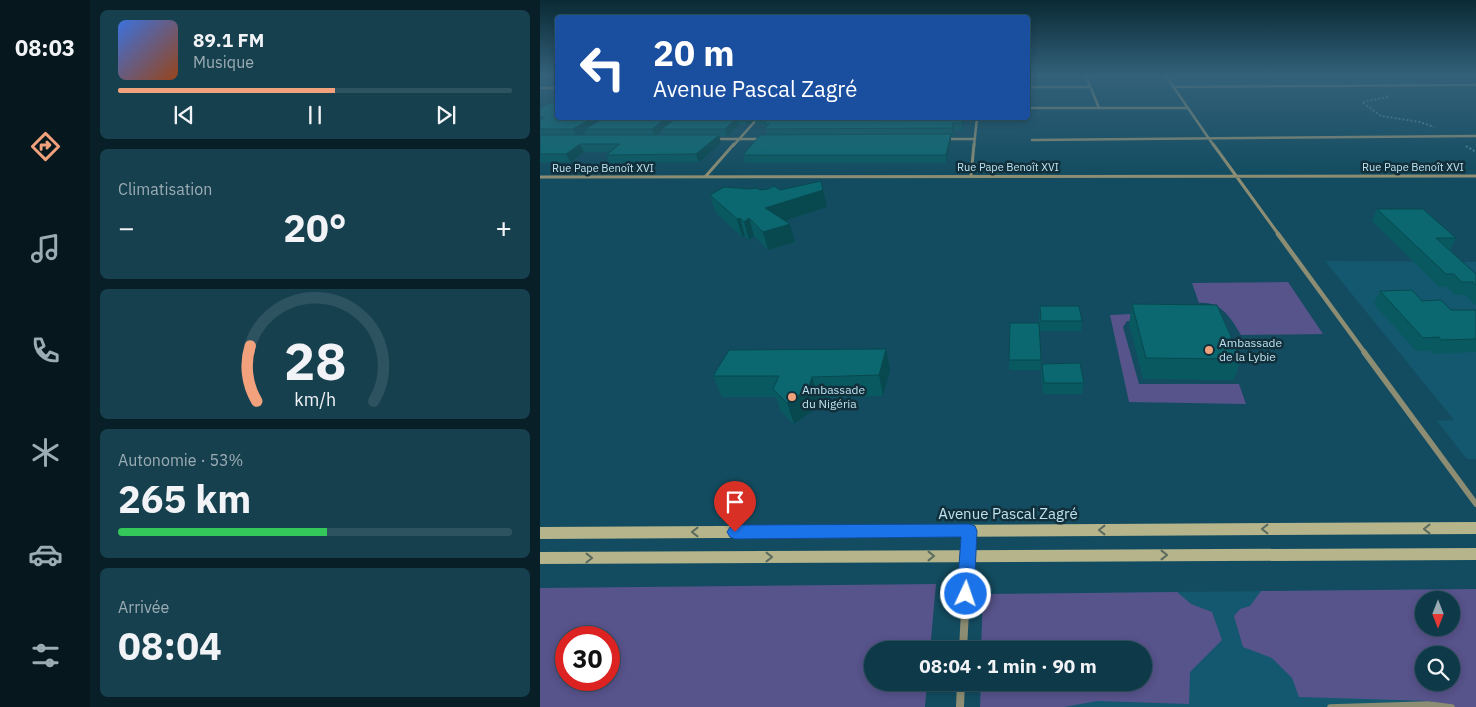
<!DOCTYPE html>
<html lang="fr">
<head>
<meta charset="utf-8">
<style>
	:root { --surface:#0e3948; --page:#17404f; --text:#f1f3f6; --muted:#9bacb4; --line:#2e5360; --accent:#f1a17c }
	body { margin:0; font-family:"IBM Plex Sans",sans-serif; background:var(--page); color:var(--text); height:100vh; display:flex; flex-direction:column; font-size:19px; white-space:nowrap }
	* { box-sizing:border-box; margin:0 }
	p { font-size:16px; color:var(--muted) }
	.icon { flex:none; width:28px; height:28px; fill:none; stroke:currentColor; stroke-width:2; stroke-linecap:round; stroke-linejoin:round }
	.map { position:relative; flex:1; overflow:hidden }
	.side { display:flex; flex-direction:column; gap:10px; padding:10px; background:#081f28; width:450px }
	.side>* { flex:none }
	.hud { position:absolute; left:15px; top:15px; width:475px; height:105px; border-radius:5px; box-shadow:0 2px 8px #0003,0 0 0 1px var(--line); background:#1a4fa0; color:#fff; overflow:hidden }
	.needle { width:32px; rotate:180deg }
	.tools { position:absolute; left:875px; top:591px; display:grid; gap:10px }
	.tools a { display:grid; place-items:center; width:45px; height:45px; border-radius:50%; background:var(--surface); box-shadow:0 2px 8px #0003,0 0 0 1px var(--line); font-size:25px }
	.speed { position:absolute; left:15px; top:626px; display:flex; gap:10px; font-size:25px; font-weight:700; text-align:center }
	.speed>* { display:grid; place-content:center; width:65px; height:65px; border-radius:50%; background:var(--surface); box-shadow:0 2px 8px #0003,0 0 0 1px var(--line); line-height:1 }
	.speed .limit { border:8px solid #d22; background:#fff; color:#111 }
	.pin { position:absolute; display:grid; place-items:center; width:42px; height:42px; color:#fff; margin:-51px -21px; border-radius:50% 50% 50% 0; rotate:-45deg; box-shadow:0 0 5px #0007 }
	.pin .icon { rotate:45deg }
	.me { position:absolute; width:55px; margin:-28px; rotate:3deg; stroke-linejoin:round; filter:drop-shadow(0 0 4px #0008) }
	.turn { display:flex; align-items:center; gap:18px; height:105px; padding:0 15px; font-size:22px }
	.turn .icon { width:65px; height:65px; stroke-width:2.5 }
	.turn b { display:block; font-size:35px; line-height:42px }
	.big { font-size:38px; font-weight:700; line-height:1.1 }
	.side .card { flex:1; display:flex; flex-direction:column; justify-content:center; gap:8px; min-width:0; padding:0 18px; border-radius:8px; background:var(--page) }
	.side .dial { align-items:center; gap:0 }
	.dial svg { height:130px; overflow:visible; fill:none; stroke:var(--line); stroke-width:7; stroke-linecap:round; text-anchor:middle }
	.dial text { fill:var(--text); stroke:none }
	.song { display:flex; align-items:center; gap:15px }
	.cover { width:60px; height:60px; border-radius:8px; background:linear-gradient(135deg,hsl(220 70% 55%),hsl(20 70% 35%)) }
	.played { height:5px; border-radius:2px; background:linear-gradient(90deg,var(--accent) 55%,var(--line) 55%) }
	.keys { display:flex; justify-content:space-around; direction:ltr }
	.heat { display:flex; justify-content:space-between; align-items:center; font-size:28px; direction:ltr }
	.charge { height:8px; border-radius:4px; background:linear-gradient(90deg,#34c759 53%,var(--line) 0) }
	.trip { position:absolute; left:324px; top:641px; width:288px; height:50px; border-radius:25px; background:var(--surface); box-shadow:0 2px 8px #0003,0 0 0 1px var(--line); font-weight:700; line-height:50px; text-align:center }
	main { display:flex; flex:1; min-height:0 }
	.dock { display:flex; flex-direction:column; width:90px; justify-content:space-around; align-items:center; background:#06171d; color:var(--muted) }
	.dock .icon { width:35px; height:35px }
	.dock .selected { color:var(--accent) }
	.dock b { font-size:22px; color:var(--text) }
	.map>svg:first-child { display:block }
	.built { fill:#14586f; fill-rule:evenodd }
	.green { fill:#57538b; fill-rule:evenodd }
	.lines { fill:none; stroke-linecap:round; stroke-linejoin:round }
	.path { stroke:#518294; stroke-width:2; stroke-dasharray:2 2; stroke-linecap:butt }
	.service { stroke:#8d8d73; stroke-width:5.5 }
	.minor-far4 { stroke:#8d8d73; stroke-width:2.5 }
	.minor-far3 { stroke:#8d8d73; stroke-width:3 }
	.minor-far2 { stroke:#8d8d73; stroke-width:4.5 }
	.minor-far1 { stroke:#8d8d73; stroke-width:5.5 }
	.minor { stroke:#8d8d73; stroke-width:8 }
	.secondary { fill:#b5b48b; fill-rule:evenodd }
	.wall { fill:#095961; fill-rule:evenodd }
	.shaded-wall { fill:#08494f }
	.building { fill:#0b6871; stroke:#08494f }
	.oneway { stroke:#5b6b5f }
	.route { fill:#1a73e8; stroke:#114b97 }
	.poi-dot { fill:#f1a17c; stroke:#12303b; stroke-width:2 }
	.labels { text-anchor:middle; stroke-width:5; stroke-linejoin:round; paint-order:stroke }
	.far-street-label { font-size:11px; fill:#bfe2f0; stroke:#12303b }
	.poi-label { font-size:12px; fill:#bfe2f0; stroke:#12303b; text-anchor:start }
	.near-street-label { font-size:15px; fill:#bfe2f0; stroke:#12303b }
</style>
</head>
<body>
<main>
<nav class="dock">
<b>08:03</b>
<svg class="icon selected" aria-label="directions" viewBox="0 0 24 24"><path d="M12 3l9 9-9 9-9-9zM9 14v-3h6M13 9l2 2-2 2"/></svg>
<svg class="icon" aria-label="music" viewBox="0 0 24 24"><path d="M9 18V5l10-2v13"/><circle cx="6" cy="18" r="3"/><circle cx="16" cy="16" r="3"/></svg>
<svg class="icon" aria-label="phone" viewBox="0 0 24 24"><path d="M5 4h4l2 5-3 2q2 4 5 5l2-3 5 2v4C11 20 4 13 5 4z"/></svg>
<svg class="icon" aria-label="climate" viewBox="0 0 24 24"><path d="M12 3v18M4 7l16 10M4 17L20 7"/></svg>
<svg class="icon" aria-label="car" viewBox="0 0 24 24"><path d="M5 17H2v-5l4-1 3-4h7l3 4 3 1v5h-3M9 17h6M6 11h13"/><circle cx="7" cy="17" r="2"/><circle cx="17" cy="17" r="2"/></svg>
<svg class="icon" aria-label="filters" viewBox="0 0 24 24"><path d="M4 7h16M4 17h16"/><circle cx="9" cy="7" r="2"/><circle cx="15" cy="17" r="2"/></svg>
</nav>
<section class="side">
<div class="card">
<div class="song"><i class="cover"></i><div><b>89.1 FM</b><p>Musique</p></div></div>
<div class="played"></div>
<div class="keys"><svg class="icon" aria-label="previous" viewBox="0 0 24 24"><path d="M18 5L8 12l10 7zM5 5v14"/></svg><svg class="icon" aria-label="pause" viewBox="0 0 24 24"><path d="M8 5v14M16 5v14"/></svg><svg class="icon" aria-label="next" viewBox="0 0 24 24"><path d="M6 5l10 7-10 7zM19 5v14"/></svg></div>
</div>
<div class="card"><p>Climatisation</p>
<div class="heat"><a>−</a><b class="big">20°</b><a>+</a></div>
</div>
<div class="card dial"><svg viewBox="0 0 100 80">
<path d="M14 69A42 42 0 1 1 86 69"/>
<path d="M14 69A42 42 0 0 1 10 35" stroke="#f1a17c"/>
<text x="50" y="56" font-size="32" font-weight="700">28</text>
<text x="50" y="72" font-size="11">km/h</text>
</svg></div>
<div class="card"><p>Autonomie · 53%</p><b class="big">265 km</b><div class="charge"></div></div>
<div class="card"><p>Arrivée</p><b class="big">08:04</b></div>
</section>
<div class="map">
<svg width="936" height="707" viewBox="0 0 936 707">
	<rect width="100%" height="100%" fill="#134c60"/>
	<path class="built" d="M785 261 936 262V459H927L897 421 914 420Z
		M936 589V707H440L441 683 602 682V650H441L443 594ZM884 600H911V628H884ZM884 655H911V682H884Z"/>
	<path class="green" d="M748 282 783 334 701 335C691 318 681 301 659 303L652 283Z
		M592 314 595 321H587L583 327 599 384H699L706 404 589 402 570 315Z
		M396 584 390 650H332V682L387 683 385 707H0V588ZM26 638H69V680H26Z
		M936 589V707H911L889 701 759 697 752 678 732 658 703 647 694 616 700 609 710 606 721 591ZM884 600H911V628H884ZM884 655H911V682H884Z
		M637 592 651 604 672 612 682 640 650 672 649 704 557 701 524 707H440L441 683 602 682V650H441L443 594Z"/>
	<g class="lines">
		<path class="path" d="M846 96 849 97 822 102 841 116 880 122 894 127
			M926 146 936 152"/>
		<path class="service" d="M790 707 888 704 912 707"/>
		<path class="minor-far4" d="M546 76 559 108
			M626 76 674 146
			M488 87H550
			M634 87 936 85
			M0 88H18
			M488 108H648
			M173 139H222
			M406 139H435
			M492 140 936 136
			M193 146 218 118
			M434 146 437 118"/>
		<path class="minor-far3" d="M673 144 739 235
			M431 176 434 144
			M0 177 936 176
			M165 177 194 144"/>
		<path class="minor-far2" d="M738 234 825 353"/>
		<path class="minor-far1" d="M824 352 936 504"/>
		<path class="minor" d="M423 650 429 531
			M420 707 421 682"/>
		<path class="secondary" d="M936 522V534L0 539V527Z
			M936 548V560L0 564V552Z"/>
	</g>
	<path class="wall" d="M0 101 4 106 18 118H425L423 130H414L413 136H411V142L406 163H205L203 155 227 135 224 125H216L214 119 207 125H199L187 136H179L181 143 159 162 70 163 66 155 70 152H44L30 162 0 163ZM123 130 124 135H117ZM46 131 48 135H39Z
		M220 190H240L287 207 245 221 255 242 228 250 214 236 209 240 205 236 202 237 176 213 170 195Z
		M837 209 916 238 910 250H909L936 274V305L925 295H914L907 287H899L832 221Z
		M840 291 882 301 911 310H936V352L894 354 891 351H876L834 304Z
		M592 304 701 359 694 380 603 379 589 324Z
		M500 306 542 321 541 331H500L499 316Z
		M470 323 501 360 500 370H469Z
		M346 349 350 370 343 396 278 398 274 410 254 424 240 410 236 397H182L173 376Z
		M502 364 544 383 542 394H503L501 374Z"/>
	<path class="shaded-wall" d="M1 101 4 108 0 111V102Z
		M53 118H68L45 129 46 131 37 137 33 129Z
		M127 118H139L122 129 123 130 115 137 112 129Z
		M197 118 199 125 187 136 185 129Z
		M205 118H215H214V119L207 125Z
		M423 118H425L423 130 422 123Z
		M413 123 414 130 413 136 412 128Z
		M411 134V142L406 163V155Z
		M179 135 181 143 159 162 156 154Z
		M40 144 44 152 30 162 26 154Z
		M283 190 287 207 229 226 225 208Z
		M200 218 205 236 202 237 197 219Z
		M209 218 214 236 209 240 204 222Z
		M250 224 255 242 228 250 223 232Z
		M346 349 350 370 343 396 339 375Z
		M272 377 278 398 274 410 254 424 247 403Z"/>
	<path class="building" d="M14 101H18V118H53L33 129H0V120L5 117H0V108Z
		M64 118H127L112 129H45Z
		M136 118H206H197L185 129H122Z
		M214 118H423L422 123H413L412 128 225 129 229 124H224L229 118Z
		M411 134 406 155H203L220 135Z
		M0 135H179L156 154 66 155 80 144H40L26 154H0Z
		M281 181 283 190 225 208 250 224 223 232 209 218 204 222 200 218 197 219 170 195 184 187 210 189 216 188 220 190 228 189 234 186 240 190Z
		M837 209H883L916 238H896L936 274V285L933 282H921L914 274H906Z
		M872 290 882 301 901 300 911 310H936V339L901 340 899 337 883 338 840 291Z
		M592 304 677 305 701 359 606 358Z
		M500 306H539L542 321H501Z
		M470 323H499L501 360H469Z
		M346 349 339 375 272 377 268 389 247 403 233 389 239 376H173L189 350Z
		M540 363 544 383H504L502 364Z"/>
	<defs><path id="oneway-chevron" d="M-2-3.5L2.5 0L-2 3.5" fill="none" stroke-width="1.6" stroke-linecap="round" stroke-linejoin="round" transform="scale(1.25)"/></defs>
	<g class="oneway">
		<use href="#oneway-chevron" transform="translate(725 529) rotate(180)"/>
		<use href="#oneway-chevron" transform="translate(887 529) rotate(180)"/>
		<use href="#oneway-chevron" transform="translate(562 530) rotate(180)"/>
		<use href="#oneway-chevron" transform="translate(155 532) rotate(180)"/>
		<use href="#oneway-chevron" transform="translate(624 555)"/>
		<use href="#oneway-chevron" transform="translate(391 556)"/>
		<use href="#oneway-chevron" transform="translate(229 557)"/>
		<use href="#oneway-chevron" transform="translate(49 558)"/>
	</g>
	<linearGradient id="sky" x2="0" y2="1"><stop stop-color="#0a2a35"/><stop offset="0.43" stop-color="#33617a"/><stop offset="1" stop-color="#33617a" stop-opacity="0"/></linearGradient>
	<rect width="936" height="175" fill="url(#sky)"/>
	<path class="route" d="M429 524 435 526 437 531 434 594 431 599 426 601 420 599 417 594 421 537 195 539 190 537 187 532 190 527 195 525Z"/>
	<g class="poi-dot">
		<circle cx="669" cy="350" r="5"/>
		<circle cx="252" cy="397" r="5"/>
	</g>
	<g class="labels">
		<g class="far-street-label">
			<text x="468" y="171">Rue Pape Benoît XVI</text>
			<text x="873" y="171">Rue Pape Benoît XVI</text>
			<text x="63" y="172">Rue Pape Benoît XVI</text>
		</g>
		<g class="poi-label">
			<text x="679" y="347">Ambassade<tspan x="679" dy="14">de la Lybie</tspan></text>
			<text x="262" y="394">Ambassade<tspan x="262" dy="14">du Nigéria</tspan></text>
		</g>
		<g class="near-street-label">
			<text x="468" y="519">Avenue Pascal Zagré</text>
		</g>
	</g>
</svg>
<div class="tools">
<a><svg class="needle" viewBox="-14 -14 28 28"><path d="M0-13l5 13h-10z" fill="#e53935"/><path d="M0 13l5-13h-10z" fill="#9bacb4"/></svg></a>
<a><svg class="icon" aria-label="search" viewBox="0 0 24 24"><circle cx="10" cy="10" r="6"/><path d="M15 15l6 6"/></svg></a>
</div>
<div class="speed"><div class="limit">30</div></div>
<div class="pin" style="left:195px;top:532px;background:#d93025"><svg class="icon" aria-label="arrive" viewBox="0 0 24 24"><path d="M6 21V4h12l-3 4 3 4H6"/></svg></div>
<svg class="me" style="left:426px;top:594px" viewBox="-20 -20 40 40"><circle r="17" fill="#1a73e8" stroke="#fff" stroke-width="3"/><path d="M0-11L8 9 0 5-8 9z" fill="#fff"/></svg>
<div class="trip">08:04 · 1 min · 90 m</div>
<div class="hud">
<div class="turn"><svg class="icon" aria-label="left" viewBox="0 0 24 24"><path d="M17 20v-9H6M10 6l-5 5 5 5"/></svg><div><b>20 m</b>Avenue Pascal Zagré</div></div>
</div>
</div>
</main>
</body>
</html>
